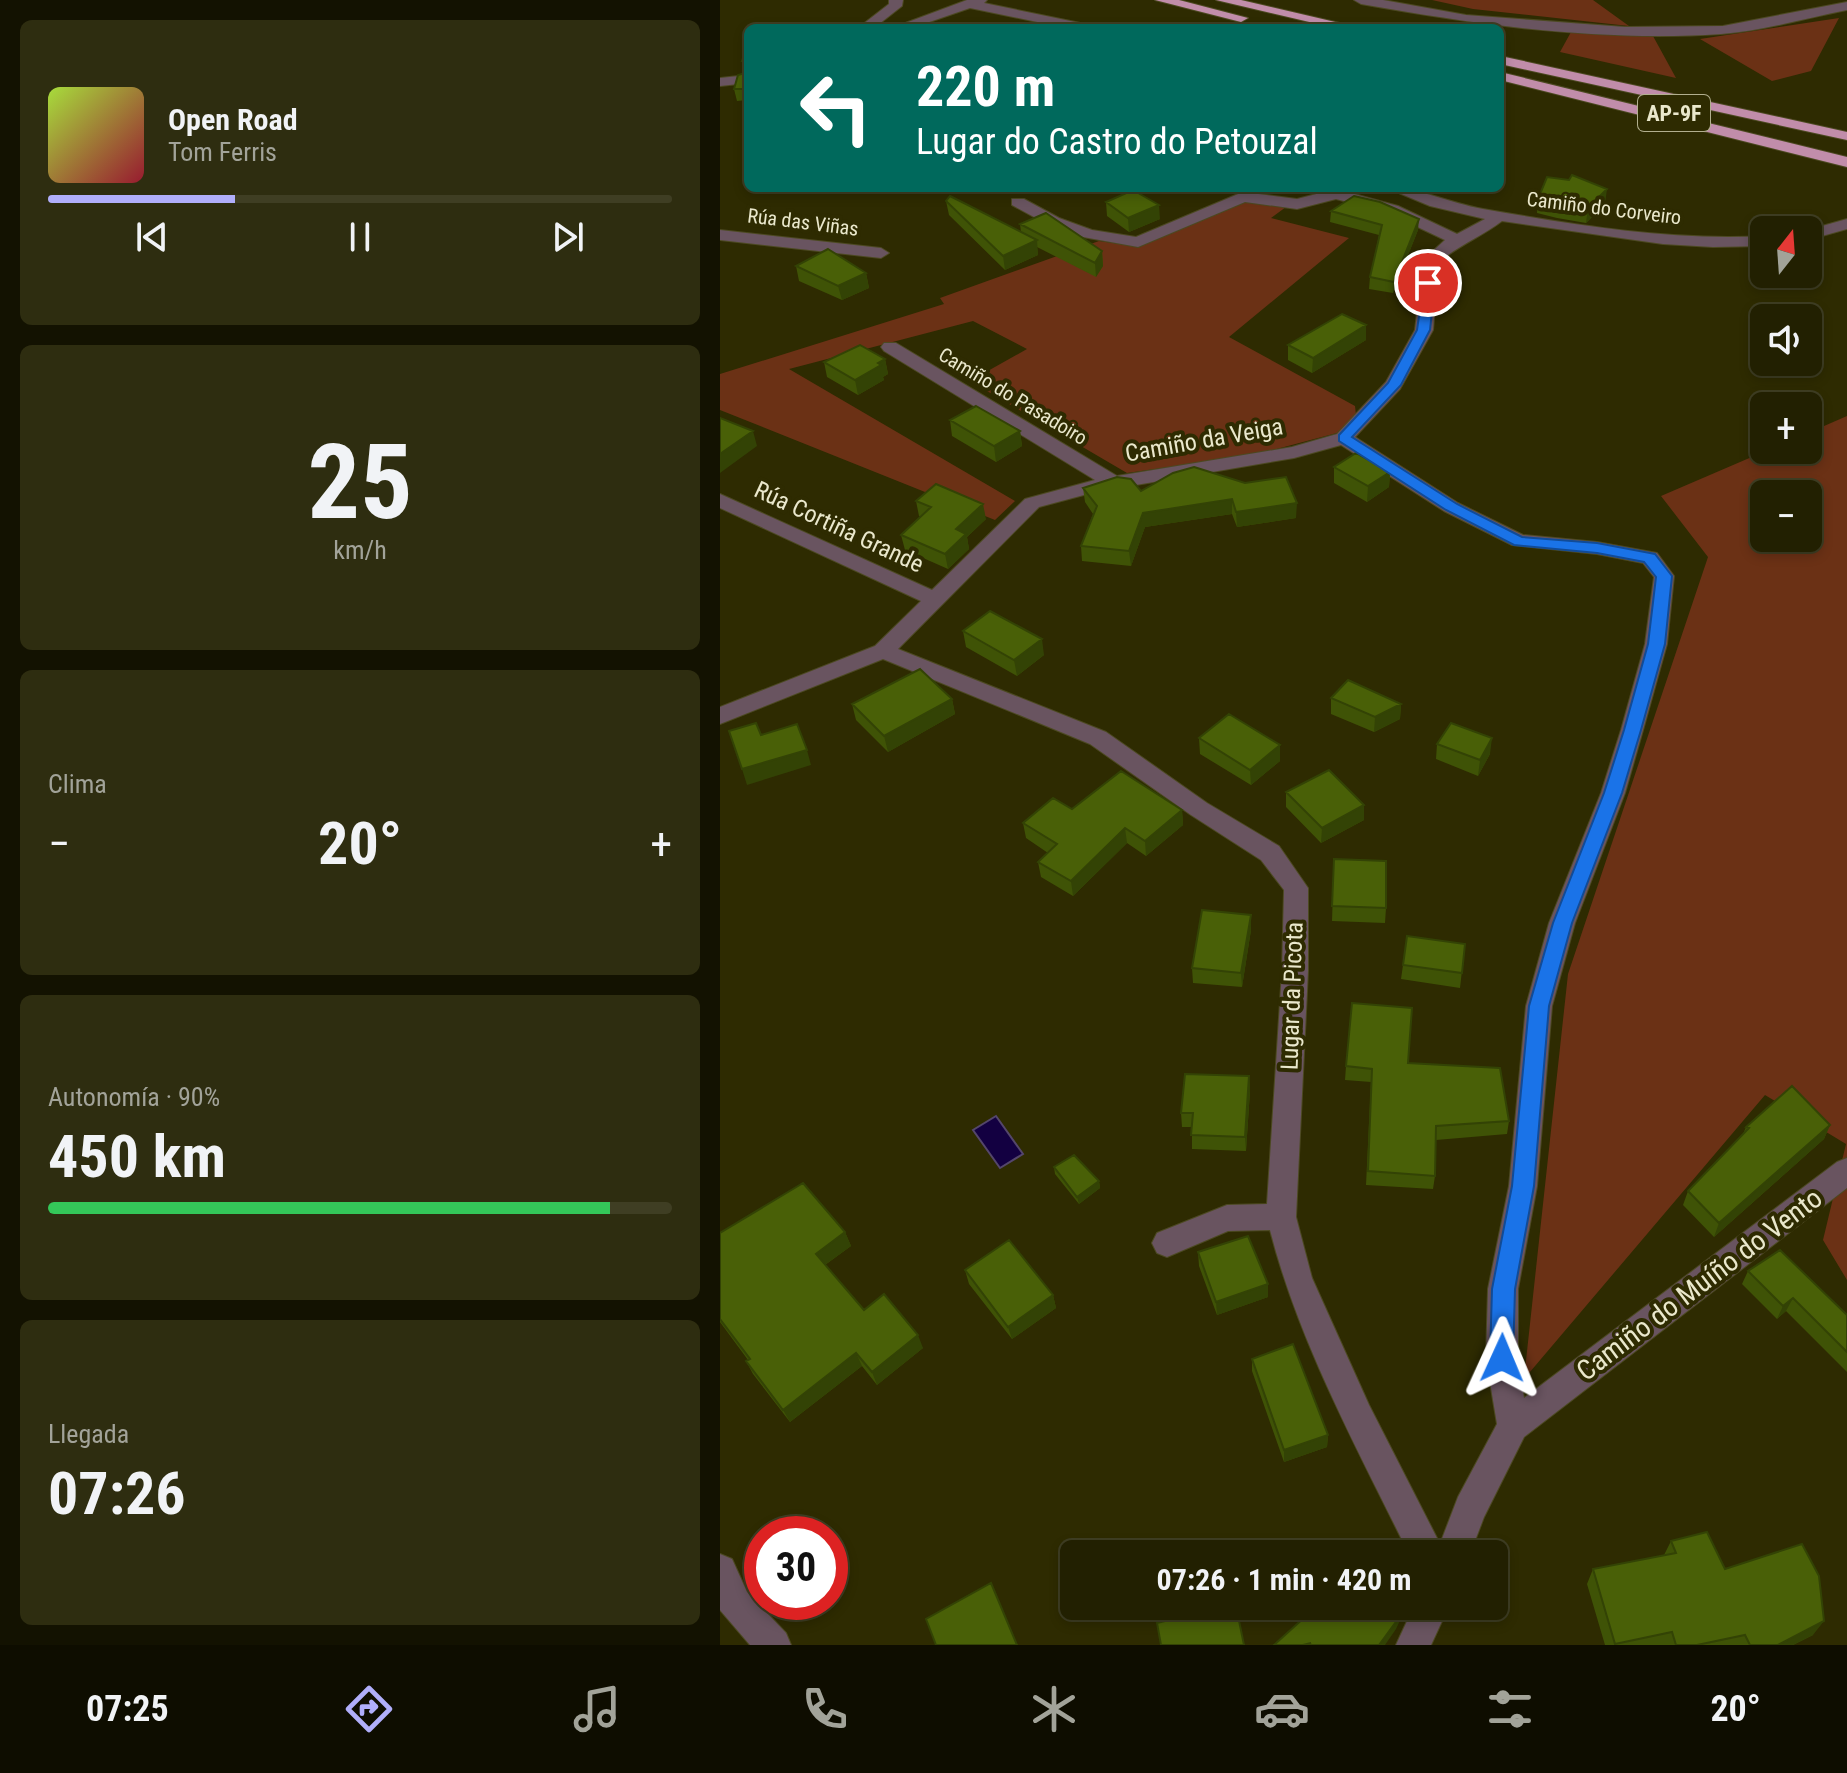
<!DOCTYPE html>
<html lang="es">
<head>
<meta charset="utf-8">
<style>
	:root { --surface:#222001; --page:#2e2d10; --text:#f1f3f6; --muted:#a2a399; --line:#3f3e23; --accent:#b0aefa }
	body { margin:0; font-family:"Roboto Condensed",sans-serif; background:var(--page); color:var(--text); height:100vh; display:flex; flex-direction:column; font-size:30px; white-space:nowrap }
	* { box-sizing:border-box; margin:0 }
	p { font-size:26px; color:var(--muted) }
	.icon { flex:none; width:44px; height:44px; fill:none; stroke:currentColor; stroke-width:2; stroke-linecap:round; stroke-linejoin:round }
	.map { position:relative; flex:1; overflow:hidden }
	.drawer { display:flex; flex-direction:column; gap:20px; padding:20px; background:#131201; width:720px }
	.drawer>* { flex:none }
	.hud { position:absolute; left:24px; top:24px; width:760px; height:168px; border-radius:12px; box-shadow:0 4px 12px #0003,0 0 0 2px var(--line); background:#00695c; color:#fff; overflow:hidden }
	.needle { width:52px; rotate:17deg }
	.fabs { position:absolute; left:1030px; top:216px; display:grid; gap:16px }
	.fabs a { display:grid; place-items:center; width:72px; height:72px; border-radius:12px; background:var(--surface); box-shadow:0 4px 12px #0003,0 0 0 2px var(--line); font-size:40px }
	.speed { position:absolute; left:24px; top:1516px; display:flex; gap:16px; font-size:40px; font-weight:700; text-align:center }
	.speed>* { display:grid; place-content:center; width:104px; height:104px; border-radius:50%; background:var(--surface); box-shadow:0 4px 12px #0003,0 0 0 2px var(--line); line-height:1 }
	.speed .limit { border:12px solid #d22; background:#fff; color:#111 }
	.pin { position:absolute; display:grid; place-items:center; width:68px; height:68px; color:#fff; margin:-34px; border:4px solid #fff; border-radius:50%; box-shadow:0 2px 8px #0007 }
	.me { position:absolute; width:88px; margin:-44px; rotate:1deg; stroke-linejoin:round; filter:drop-shadow(0 0 6px #0008) }
	.turn { display:flex; align-items:center; gap:28px; height:168px; padding:0 40px; font-size:36px }
	.turn .icon { width:104px; height:104px; stroke-width:2.5 }
	.turn b { display:block; font-size:56px; line-height:68px }
	.big { font-size:60px; font-weight:700; line-height:1.1 }
	.drawer .card { flex:1; display:flex; flex-direction:column; justify-content:center; gap:12px; min-width:0; padding:0 28px; border-radius:12px; background:var(--page) }
	.drawer .dial { align-items:center; gap:0 }
	.dial b { font-size:104px; line-height:1 }
	.song { display:flex; align-items:center; gap:24px }
	.cover { width:96px; height:96px; border-radius:12px; background:linear-gradient(135deg,hsl(80 70% 55%),hsl(350 70% 35%)) }
	.played { height:8px; border-radius:4px; background:linear-gradient(90deg,var(--accent) 30%,var(--line) 30%) }
	.keys { display:flex; justify-content:space-around; direction:ltr }
	.heat { display:flex; justify-content:space-between; align-items:center; font-size:44px; direction:ltr }
	.charge { height:12px; border-radius:6px; background:linear-gradient(90deg,#34c759 90%,var(--line) 0) }
	.trip { position:absolute; left:340px; top:1540px; width:448px; height:80px; border-radius:12px; background:var(--surface); box-shadow:0 4px 12px #0003,0 0 0 2px var(--line); font-weight:700; line-height:80px; text-align:center }
	.menu { display:flex; height:128px; justify-content:space-around; align-items:center; background:#0e0d00; color:var(--muted) }
	.menu .icon { width:56px; height:56px }
	.menu .selected { color:var(--accent) }
	.menu b { font-size:36px; color:var(--text) }
	main { display:flex; flex:1; min-height:0 }
	.map>svg:first-child { display:block }
	.green { fill:#6b3115; fill-rule:evenodd }
	.water { fill:#130041; stroke:#54466b; stroke-width:2 }
	.lines { fill:none; stroke-linecap:round; stroke-linejoin:round }
	.minor-casing { stroke:#4c4921; stroke-width:2 }
	.highway-casing { stroke:#4c4921; stroke-width:2 }
	.minor { fill:#695460; fill-rule:evenodd }
	.highway { fill:#c18daa; fill-rule:evenodd }
	.wall { fill:#3f5306 }
	.shaded-wall { fill:#334305 }
	.building { fill:#496007; stroke:#334305; stroke-width:2 }
	.route { fill:#1a73e8; stroke:#114b97; stroke-width:2 }
	.labels { text-anchor:middle; stroke-width:8; stroke-linejoin:round; paint-order:stroke }
	.far-street-label { font-size:20px; fill:#eae8cc; stroke:#2e2b01 }
	.shield { fill:#2e2b01; stroke:#b2af8f; stroke-width:2 }
	.shield-label { font-size:22px; font-weight:bold; fill:#eae8cc }
	.street-label { font-size:24px; fill:#eae8cc; stroke:#2e2b01 }
	.near-street-label { font-size:28px; fill:#eae8cc; stroke:#2e2b01 }
</style>
</head>
<body>
<main>
<section class="drawer">
<div class="card">
<div class="song"><i class="cover"></i><div><b>Open Road</b><p>Tom Ferris</p></div></div>
<div class="played"></div>
<div class="keys"><svg class="icon" aria-label="previous" viewBox="0 0 24 24"><path d="M18 5L8 12l10 7zM5 5v14"/></svg><svg class="icon" aria-label="pause" viewBox="0 0 24 24"><path d="M8 5v14M16 5v14"/></svg><svg class="icon" aria-label="next" viewBox="0 0 24 24"><path d="M6 5l10 7-10 7zM19 5v14"/></svg></div>
</div>
<div class="card dial"><b>25</b><p>km/h</p></div>
<div class="card"><p>Clima</p>
<div class="heat"><a>−</a><b class="big">20°</b><a>+</a></div>
</div>
<div class="card"><p>Autonomía · 90%</p><b class="big">450 km</b><div class="charge"></div></div>
<div class="card"><p>Llegada</p><b class="big">07:26</b></div>
</section>
<div class="map">
<svg width="1127" height="1645" viewBox="0 0 1127 1645">
	<rect width="100%" height="100%" fill="#2e2b01"/>
	<path class="green" d="M712 0H873L909 26 753 9Z
		M1119 18 1091 71 1052 81 980 39Z
		M851 32 933 36 956 78 840 52Z
		M528 200 566 207 551 218 629 238 509 337 635 406 636 415 617 433 534 455 407 473 250 381 307 349 253 321 69 369 295 501 275 520 0 410V374L224 304 220 298 379 241 414 246Z
		M1127 416V1280L1103 1240 1126 1144 1045 1095 804 1379 848 974 988 557 941 496 1048 450H1088V433ZM1044 494H1088V538H1044Z"/>
	<path class="water" d="M276 1116 303 1154 280 1168 253 1130Z"/>
	<g class="lines">
		<g class="minor-casing">
			<path id="minor" d="M169 0H183L182 6 154 28H138L169 4Z
				M247 0H267L264 3 365 24 372 28H346L250 8 192 28H172Z
				M634 0H663L746 15 905 27 1003 26 1127 2V10C1086 18 1042 31 1001 34 881 42 759 25 641 4Z
				M28 75V83L0 86V78Z
				M667 188C700 188 730 203 763 209 855 225 951 241 1044 236V246L993 247 943 244 782 221C761 237 739 245 719 262L713 330 680 389 635 437 738 503 803 535 877 542 937 553 954 576 947 644 923 730 905 793 855 923 832 1006 817 1186 798 1289V1358L804 1398 1117 1162 1127 1158V1188L804 1437 764 1517 750 1554H689C638 1450 579 1343 550 1230L508 1231 447 1257 437 1253 432 1243 437 1233 507 1205 547 1204 562 971 564 890 541 860 471 815 370 744 163 659 0 724V707L155 646 201 601 0 508V494L212 590 305 499 375 480 164 351 161 347 164 343H176L397 476 572 447 617 434 666 382 695 330 703 260 725 240 666 212 616 199 577 209 525 202 418 247 363 237 327 224 292 205V199H304L339 218 372 230 416 237 523 192 577 199 616 189 678 206 737 234 765 219 710 206ZM621 445 724 511 792 545 877 554 923 563 934 577 925 644 901 730 881 793 829 923 806 1006 789 1186 768 1289 766 1358 777 1424 738 1497 720 1544 649 1405 592 1278 576 1217 588 971V888L559 846 487 803 386 732 178 649 319 507 375 492 574 458Z
				M1127 219V229L1088 240V230Z
				M0 230 161 248 169 253 161 258 0 240Z
				M0 1554 12 1559 27 1592 66 1633 71 1645H30L0 1610Z
				M694 1606H729L711 1645H676Z"/>
		</g>
		<g class="highway-casing">
			<path id="highway" d="M435 0H459L528 18 521 22Z
				M496 0H521L641 28H615Z
				M785 57 1127 132V140L780 64V58Z
				M780 72 1127 157V167L780 80Z"/>
		</g>
		<use href="#minor" class="minor"/>
		<use href="#highway" class="highway"/>
	</g>
	<path class="wall" d="M28 43V100L17 101 14 89 25 72 22 61Z
		M849 180 885 204 866 223 837 218 817 213 818 199Z
		M226 201 301 232 300 224 382 251 383 266 376 277 317 247 318 255 285 270 229 215Z
		M386 202 440 219 409 232 387 216Z
		M611 211 698 230 673 293 649 289 650 277 659 235 610 222Z
		M76 266 146 273 149 288 122 300 79 281Z
		M646 340 592 373 568 360V345Z
		M165 359 168 374 163 377 164 380 138 395 107 377 104 362Z
		M230 420 300 431 302 446 276 462 232 436Z
		M614 467 670 472 669 487 647 502 614 483Z
		M453 473 576 518 517 527 512 514 425 527 411 566 362 561 361 546 373 514 365 502 363 488 421 491Z
		M196 501 266 519 247 537 249 549 228 569 185 550 181 535 201 517 199 516Z
		M243 631 324 655 297 676 246 647Z
		M611 698 681 704 680 719 654 732 611 714Z
		M232 699 235 714 168 752 136 720 132 704Z
		M479 738 560 745V761L531 785 480 754Z
		M717 744 770 754 758 776 716 759Z
		M566 792 644 820 601 843 566 807Z
		M352 809 462 810 463 825 426 856 407 843 353 896 321 877 318 862 328 853 306 838 303 823Z
		M614 859 666 908 665 923 612 921Z
		M531 930 522 987 473 983 472 968Z
		M745 944 740 988 681 979 683 965Z
		M688 1063 789 1121 787 1134 716 1140 715 1176 713 1189 646 1185 651 1082 625 1080 626 1066Z
		M529 1076 530 1091 526 1151 472 1149V1127H462L461 1113Z
		M1110 1125 1104 1139 994 1237 963 1205 968 1191 1023 1134 1026 1127Z
		M334 1167 379 1181 380 1188 359 1204 335 1174Z
		M125 1232 131 1246 105 1265 144 1310 203 1348 157 1385 142 1366 70 1422 33 1374 26 1361 28 1360 0 1322V1233Z
		M478 1252 548 1297 497 1315 479 1266Z
		M245 1270 333 1295 336 1308 292 1339 249 1284Z
		M1028 1271 1127 1315V1372L1066 1311 1057 1319 1022 1284Z
		M532 1359 608 1435 607 1447 564 1462 532 1371Z
		M951 1541 1005 1569 1093 1635 1073 1645H885L867 1584 873 1569 944 1555Z"/>
	<path class="shaded-wall" d="M887 189 885 204 866 223 868 208Z
		M439 205 440 219 409 232 408 218Z
		M699 219 698 230 673 293 674 282Z
		M317 240 318 255 285 270 283 256Z
		M382 251 383 266 376 277 375 263Z
		M146 273 149 288 122 300 118 286Z
		M646 325V340L592 373 593 358Z
		M165 359 168 374 163 377 164 380 138 395 135 380 158 363Z
		M33 431 37 446 0 473V454Z
		M300 431 302 446 276 462 274 446Z
		M670 472 669 487 647 502 648 486Z
		M512 499V514L425 527 411 566 409 551 423 513Z
		M577 503 576 518 517 527 516 512Z
		M263 504 266 519 247 537 249 549 228 569 225 554 236 529Z
		M322 639 324 655 297 676 294 660Z
		M232 699 235 714 168 752 164 736Z
		M681 704 680 719 654 732 655 717Z
		M772 738 770 754 758 776 760 760Z
		M560 745V761L531 785 530 770Z
		M87 750 91 765 27 785 22 769Z
		M644 805V820L601 843 602 828Z
		M462 810 463 825 426 856 425 841Z
		M405 828 407 843 353 896 351 881Z
		M531 915V930L522 987 521 973Z
		M529 1076 530 1091 526 1151 525 1137Z
		M1110 1125 1104 1139 994 1237 999 1223Z
		M379 1181 380 1188 359 1204 357 1197Z
		M125 1232 131 1246 102 1267 96 1254Z
		M548 1284V1297L497 1315 496 1302Z
		M333 1295 336 1308 292 1339 288 1327Z
		M1073 1298 1066 1311 1057 1319 1063 1306Z
		M198 1335 203 1348 157 1385 152 1372Z
		M136 1353 142 1366 70 1422 63 1410Z
		M608 1435 607 1447 564 1462V1450Z
		M398 1606H410L395 1613 394 1608Z
		M684 1606H687L676 1629 665 1645H659Z
		M1104 1621 1093 1635 1073 1645H1058Z"/>
	<path class="building" d="M28 43V69L27 61H22Z
		M28 72V89H14L18 75Z
		M852 175 887 189 868 208 839 204 818 199 827 177 849 180Z
		M413 190 439 205 408 218 386 202Z
		M230 196 317 240 283 256 226 201Z
		M634 196 660 202 699 219 674 282 650 277 662 225 611 211Z
		M326 213 382 251 375 263 300 224Z
		M108 249 146 273 118 286 76 266Z
		M622 314 646 325 593 358 568 345Z
		M140 345 165 359 158 363 161 365 135 380 104 362Z
		M256 406 300 431 274 446 230 420Z
		M0 418 33 431 0 454Z
		M636 453 670 472 648 486 614 467Z
		M474 467 525 483 566 477 577 503 516 512 512 499 423 513 409 551 361 546 377 506 363 488 397 477 411 479 421 491 453 473Z
		M216 484 263 504 236 529 246 534 225 554 181 535 211 507 196 501Z
		M270 611 322 639 294 660 243 631Z
		M200 669 232 699 164 736 132 704Z
		M628 680 681 704 655 717 611 698Z
		M509 714 560 745 530 770 479 738Z
		M36 723 41 735 77 724 87 750 22 769 9 731Z
		M731 723 772 738 760 760 717 744Z
		M609 770 644 805 602 828 566 792Z
		M401 771 462 810 425 841 405 828 351 881 318 862 337 844 303 823 333 798 352 809Z
		M614 859 666 861V908L612 906Z
		M482 910 531 915 521 973 472 968Z
		M687 936 745 944 742 973 683 965Z
		M632 1003 692 1008 688 1063 780 1068 789 1121 716 1126 715 1176 648 1171 652 1069 626 1066Z
		M465 1074 529 1076 525 1137 471 1135 473 1113H461Z
		M1072 1086 1110 1125 999 1223 968 1191 1029 1128 1026 1127Z
		M354 1155 379 1181 357 1197 334 1167Z
		M83 1183 125 1232 96 1254 144 1310 164 1294 198 1335 152 1372 136 1353 63 1410 26 1361 30 1359 0 1319V1233Z
		M528 1236 548 1284 496 1302 478 1252Z
		M289 1240 333 1295 288 1327 245 1270Z
		M1060 1250 1127 1315V1352L1073 1298 1063 1306 1028 1271Z
		M573 1344 608 1435 564 1450 532 1359Z
		M987 1532 1005 1569 1082 1544 1099 1576 1104 1621 1058 1645H1030L1025 1635 977 1645H956L952 1632 895 1644 873 1569 956 1553 951 1541Z
		M427 1549 429 1554H417Z
		M271 1583 297 1645H216L206 1619Z
		M505 1606H516L524 1645H441L437 1623Z
		M597 1606H684L678 1619 659 1645H587L591 1643 583 1645H554Z"/>
	<path class="route" d="M704 281 715 283 710 330 681 385 632 437 737 504 802 537 877 543 930 553 935 554 952 576 945 644 921 730 902 793 852 923 829 1006 814 1186 795 1289 793 1358 790 1366 782 1369 773 1366 770 1358 772 1289 792 1186 809 1006 833 923 884 793 904 730 928 644 936 577 924 562 877 553 794 545 726 510 619 441V435L668 383 697 330Z"/>
	<g class="labels">
		<g class="far-street-label">
			<text transform="translate(884 208) rotate(7)" y="7">Camiño do Corveiro</text>
			<text transform="translate(83 222) rotate(7)" y="7">Rúa das Viñas</text>
			<text transform="translate(293 396) rotate(31)" y="7">Camiño do Pasadoiro</text>
		</g>
		<rect class="shield" x="918" y="95" width="72" height="36" rx="6"/>
		<g class="shield-label">
			<text x="954" y="121">AP-9F</text>
		</g>
		<g class="street-label">
			<text transform="translate(484 440) rotate(-10)" y="8">Camiño da Veiga</text>
			<text transform="translate(119 527) rotate(25)" y="8">Rúa Cortiña Grande</text>
			<text transform="translate(572 996) rotate(-88)" y="8">Lugar da Picota</text>
		</g>
		<g class="near-street-label">
			<text transform="translate(979 1284) rotate(-37)" y="10">Camiño do Muíño do Vento</text>
		</g>
	</g>
</svg>
<div class="fabs">
<a><svg class="needle" viewBox="-14 -14 28 28"><path d="M0-13l5 13h-10z" fill="#e53935"/><path d="M0 13l5-13h-10z" fill="#a2a399"/></svg></a>
<a><svg class="icon" aria-label="sound" viewBox="0 0 24 24"><path d="M4 9h4l5-4v14l-5-4H4zM17 9q2 3 0 6"/></svg></a>
<a>+</a>
<a>−</a>
</div>
<div class="speed"><div class="limit">30</div></div>
<div class="pin" style="left:708px;top:283px;background:#d93025"><svg class="icon" aria-label="arrive" viewBox="0 0 24 24"><path d="M6 21V4h12l-3 4 3 4H6"/></svg></div>
<svg class="me" style="left:782px;top:1358px" viewBox="-20 -20 40 40"><path d="M0-17L14 15 0 8-14 15z" fill="#1a73e8" stroke="#fff" stroke-width="4"/></svg>
<div class="trip">07:26 · 1 min · 420 m</div>
<div class="hud">
<div class="turn"><svg class="icon" aria-label="left" viewBox="0 0 24 24"><path d="M17 20v-9H6M10 6l-5 5 5 5"/></svg><div><b>220 m</b>Lugar do Castro do Petouzal</div></div>
</div>
</div>
</main>
<nav class="menu">
<b>07:25</b>
<svg class="icon selected" aria-label="directions" viewBox="0 0 24 24"><path d="M12 3l9 9-9 9-9-9zM9 14v-3h6M13 9l2 2-2 2"/></svg>
<svg class="icon" aria-label="music" viewBox="0 0 24 24"><path d="M9 18V5l10-2v13"/><circle cx="6" cy="18" r="3"/><circle cx="16" cy="16" r="3"/></svg>
<svg class="icon" aria-label="phone" viewBox="0 0 24 24"><path d="M5 4h4l2 5-3 2q2 4 5 5l2-3 5 2v4C11 20 4 13 5 4z"/></svg>
<svg class="icon" aria-label="climate" viewBox="0 0 24 24"><path d="M12 3v18M4 7l16 10M4 17L20 7"/></svg>
<svg class="icon" aria-label="car" viewBox="0 0 24 24"><path d="M5 17H2v-5l4-1 3-4h7l3 4 3 1v5h-3M9 17h6M6 11h13"/><circle cx="7" cy="17" r="2"/><circle cx="17" cy="17" r="2"/></svg>
<svg class="icon" aria-label="filters" viewBox="0 0 24 24"><path d="M4 7h16M4 17h16"/><circle cx="9" cy="7" r="2"/><circle cx="15" cy="17" r="2"/></svg>
<b>20°</b>
</nav>
</body>
</html>
